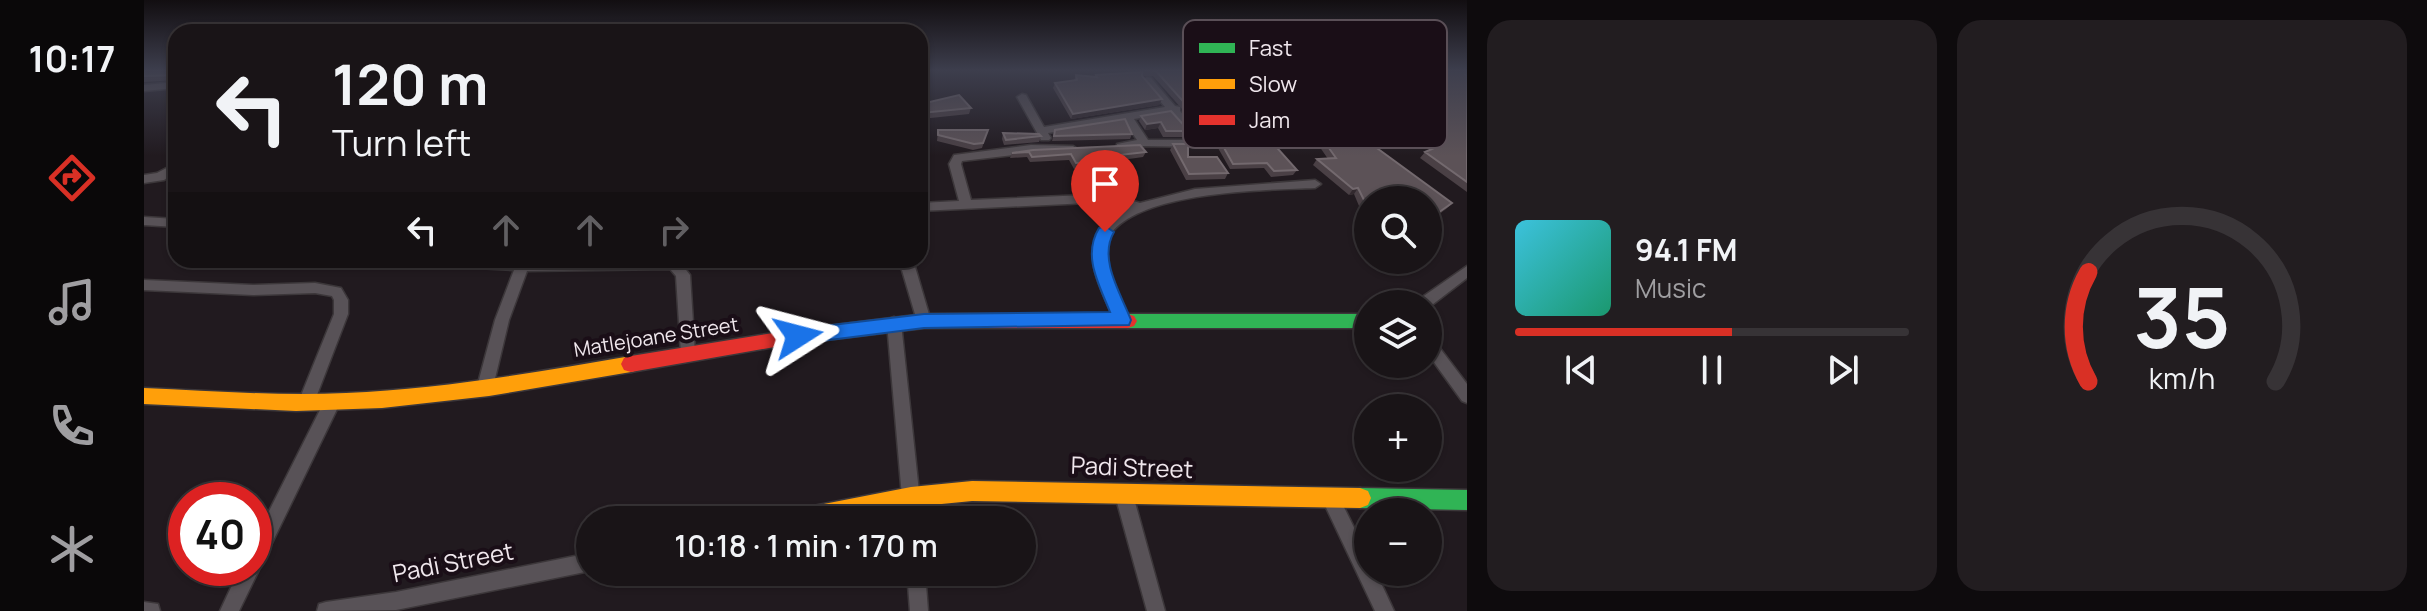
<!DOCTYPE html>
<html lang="en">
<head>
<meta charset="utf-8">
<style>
	:root { --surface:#191417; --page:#221d20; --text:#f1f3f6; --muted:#9f9ea1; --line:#373336; --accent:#d93025 }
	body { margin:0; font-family:Manrope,sans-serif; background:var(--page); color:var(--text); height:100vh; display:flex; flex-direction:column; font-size:30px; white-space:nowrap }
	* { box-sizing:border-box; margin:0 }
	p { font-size:26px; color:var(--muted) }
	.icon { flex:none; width:44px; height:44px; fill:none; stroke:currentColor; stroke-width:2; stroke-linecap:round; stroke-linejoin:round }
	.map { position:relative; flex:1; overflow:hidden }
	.panel { display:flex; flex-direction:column; gap:20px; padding:20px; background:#0e0b0d; width:960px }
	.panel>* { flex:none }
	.banner { position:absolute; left:24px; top:24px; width:760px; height:244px; border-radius:24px; box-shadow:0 2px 6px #0004,0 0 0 2px var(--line); background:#191417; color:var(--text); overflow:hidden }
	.tools { position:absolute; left:1210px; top:186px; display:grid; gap:16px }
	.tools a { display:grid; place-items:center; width:88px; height:88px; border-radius:50%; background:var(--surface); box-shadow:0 2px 6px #0004,0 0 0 2px var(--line); font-size:40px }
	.speed { position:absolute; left:24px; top:482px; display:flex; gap:16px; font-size:40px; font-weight:700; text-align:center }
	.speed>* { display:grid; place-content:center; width:104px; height:104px; border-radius:50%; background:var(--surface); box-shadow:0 2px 6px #0004,0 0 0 2px var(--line); line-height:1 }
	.speed .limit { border:12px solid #d22; background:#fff; color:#111 }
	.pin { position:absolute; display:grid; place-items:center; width:68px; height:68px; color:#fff; margin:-82px -34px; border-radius:50% 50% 50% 0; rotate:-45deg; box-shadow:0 0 8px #0007 }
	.pin .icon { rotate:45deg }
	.me { position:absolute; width:88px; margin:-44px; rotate:81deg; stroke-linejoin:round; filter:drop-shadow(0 0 6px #0008) }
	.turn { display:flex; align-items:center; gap:28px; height:168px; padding:0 32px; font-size:36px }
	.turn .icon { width:104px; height:104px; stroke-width:2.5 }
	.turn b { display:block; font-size:56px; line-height:68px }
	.lanes { display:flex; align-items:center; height:76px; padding:0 32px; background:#0003; justify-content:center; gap:40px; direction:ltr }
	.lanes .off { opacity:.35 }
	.panel .widget { flex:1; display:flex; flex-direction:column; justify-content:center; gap:12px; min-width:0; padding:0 28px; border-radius:24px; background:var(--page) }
	.panel .dial { align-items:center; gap:0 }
	.dial svg { height:208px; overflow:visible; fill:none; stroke:var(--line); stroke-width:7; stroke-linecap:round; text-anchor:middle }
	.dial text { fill:var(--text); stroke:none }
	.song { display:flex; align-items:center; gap:24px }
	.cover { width:96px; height:96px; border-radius:12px; background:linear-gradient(135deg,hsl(190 70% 55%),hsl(160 70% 35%)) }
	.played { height:8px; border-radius:4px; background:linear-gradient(90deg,var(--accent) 55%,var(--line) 55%) }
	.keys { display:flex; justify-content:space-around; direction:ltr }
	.panel .tiles { flex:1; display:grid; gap:20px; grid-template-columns:repeat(2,1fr) }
	.trip { position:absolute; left:432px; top:506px; width:460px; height:80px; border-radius:40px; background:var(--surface); box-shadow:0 2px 6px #0004,0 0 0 2px var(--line); font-weight:600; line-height:80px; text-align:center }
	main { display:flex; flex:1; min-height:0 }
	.tab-bar { display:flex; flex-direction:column; width:144px; justify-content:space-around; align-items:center; background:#0a0809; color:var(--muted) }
	.tab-bar .icon { width:56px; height:56px }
	.tab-bar .current { color:var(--accent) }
	.tab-bar b { font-size:36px; color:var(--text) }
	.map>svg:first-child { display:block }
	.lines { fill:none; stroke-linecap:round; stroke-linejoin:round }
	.street-casing { stroke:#3c373a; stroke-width:3 }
	.fast-casing { stroke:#3c373a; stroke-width:3 }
	.slow-casing { stroke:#3c373a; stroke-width:3 }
	.jam-casing { stroke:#3c373a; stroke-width:3 }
	.street { fill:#585257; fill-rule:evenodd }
	.fast { fill:#30b455; fill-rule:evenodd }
	.slow { fill:#ff9f0a; fill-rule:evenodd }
	.jam { fill:#e5322d; fill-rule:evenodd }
	.wall { fill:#4a4045 }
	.shaded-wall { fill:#32292e }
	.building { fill:#5c5257; stroke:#73696e; stroke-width:2 }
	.route { fill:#1a73e8; stroke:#114b97; stroke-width:2 }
	.labels { text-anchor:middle; stroke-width:8; stroke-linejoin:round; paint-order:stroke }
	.street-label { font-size:20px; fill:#f0e7ed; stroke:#1a0e17 }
	.near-street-label { font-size:24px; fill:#f0e7ed; stroke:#1a0e17 }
	.key { fill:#1a0e17; stroke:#5a4f57; stroke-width:2 }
	.key-label { font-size:22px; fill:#f0e7ed }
</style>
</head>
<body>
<main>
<nav class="tab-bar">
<b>10:17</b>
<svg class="icon current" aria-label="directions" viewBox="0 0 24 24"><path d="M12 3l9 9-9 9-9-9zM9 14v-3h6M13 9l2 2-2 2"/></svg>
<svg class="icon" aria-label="music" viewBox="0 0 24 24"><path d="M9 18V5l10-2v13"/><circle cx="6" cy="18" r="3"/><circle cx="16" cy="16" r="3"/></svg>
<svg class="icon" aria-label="phone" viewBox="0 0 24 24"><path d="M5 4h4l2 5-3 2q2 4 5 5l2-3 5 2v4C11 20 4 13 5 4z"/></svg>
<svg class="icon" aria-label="climate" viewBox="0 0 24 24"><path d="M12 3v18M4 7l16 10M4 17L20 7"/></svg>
</nav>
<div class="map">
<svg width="1323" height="611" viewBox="0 0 1323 611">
	<rect width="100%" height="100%" fill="#211a1f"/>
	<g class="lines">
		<g class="street-casing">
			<path id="street" d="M1003 77 1007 78 1031 106 1036 107V111L1063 141V147L997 146 973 150V144L993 140 980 121 904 133 907 138 905 140H897L873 97 878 94 882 95 900 127 1021 107 998 80ZM1026 113 1050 140H1004L990 119Z
				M32 82V88L0 91V85Z
				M887 145 929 146 935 150 929 154 887 153 818 161 817 164 827 200 966 194 996 203 1051 189 1171 180 1177 184 1171 188C1124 190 978 190 961 245 955 266 977 301 985 320L983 324H973C958 293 934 253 962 223 967 217 977 213 983 208L965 202 776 211V203L815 201 805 164 810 155Z
				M32 163V172L20 180 0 183V175L13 173Z
				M0 217 32 219V227L0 225Z
				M269 260 535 261 546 275 551 354 549 358 544 360 539 358 537 354 532 276 526 269 383 271 365 320 349 387 346 392 341 393 336 392 333 387 351 320 370 270 276 265Z
				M755 260H769L787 321 785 325H775L773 321Z
				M1323 266V278L1284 308V304H1272L1274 300Z
				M0 280 109 285 171 283 197 288 204 300V314L168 408 162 410 156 408 154 403 190 314V300L188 296 171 293 109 295 0 290Z
				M750 317 755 319 757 323 778 520H760L743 323 745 319Z
				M1284 337 1289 339 1323 384V403L1318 401 1284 354Z
				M188 396 194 398 196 403 95 611H76L96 568H110V541L182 398Z
				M980 487 986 489 989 495 1021 611H1003L971 495 974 489Z
				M1187 491 1193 493 1224 556V572H1232L1250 611H1231L1178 499 1181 493Z
				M446 553V571L252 610 173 611 175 604 182 602 252 592Z
				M763 572H781L784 611H766Z
				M0 602 14 604 16 611H0Z"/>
		</g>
		<g class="fast-casing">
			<path id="fast" d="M984 314H1224V328H984L978 326 975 321 978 316Z
				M1216 488 1323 490V510L1216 508 1208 505 1205 498 1208 491Z"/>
		</g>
		<g class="slow-casing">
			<path id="slow" d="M487 356 494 358 497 364 494 370 487 372 345 396 238 408 152 411 0 404V388C67 391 135 396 202 393 298 389 393 372 487 356Z
				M828 481 1216 488 1224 491 1227 498 1224 505 1216 508 828 501 767 507 706 520H643L646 512 654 509 767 487Z"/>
		</g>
		<g class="jam-casing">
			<path id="jam" d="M780 314H984L990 316 993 321 990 326 984 328H780L642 345 487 372 480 370 477 364 480 358 487 356 642 331Z"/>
		</g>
		<use href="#street" class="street"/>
		<use href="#fast" class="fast"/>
		<use href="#slow" class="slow"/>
		<use href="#jam" class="jam"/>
	</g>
	<path class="wall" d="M0 70H32V80L0 82Z
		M997 70H1042L1043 72 1061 74 1087 70H1113L1140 96 1144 90 1207 131 1255 112 1162 70H1234L1237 87 1282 89 1261 70H1323V192L1276 158 1281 152 1288 149 1271 133 1261 134 1252 125 1228 144 1308 203 1302 209 1284 223V200H1224V207L1215 206 1210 194 1205 195 1169 165 1173 159H1184L1158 121 1122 127 1118 131 1153 170 1149 175 1127 177 1120 168 1086 169 1066 134H1060L1009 76H998L1018 99 1015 105 927 119 909 88 911 83 930 80 932 75 951 77 952 75 996 72Z
		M777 104 827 108 825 114 777 119Z
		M997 116 1045 131 1042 137H1019L1014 128 1001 130 995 121Z
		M794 130H844L838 148 829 150 793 141Z
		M911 130 988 134 986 139 908 141Z
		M859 133 897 136 895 142 860 145 858 139Z
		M1029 144 1044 157 1084 173 1081 179 1042 180 1026 150Z
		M996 145 1002 152 999 157 978 160 977 166 930 169 925 160 886 162 883 157 866 158 868 153Z"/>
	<path class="shaded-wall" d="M1018 99 1015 105 927 119 929 114Z
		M1161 116 1157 122 1122 127 1114 135 1117 130 1126 121Z
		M1256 119 1252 125 1222 149 1226 143Z
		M1017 122 1014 128 1001 130 1003 124Z
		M1214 188 1210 194 1205 195 1209 189Z
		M1308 203 1302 209 1284 223 1287 218Z"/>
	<path class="building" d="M0 70H32V75L0 76Z
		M1000 70H1042L1043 72 1061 74 1091 70H1113L1161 116 1126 121 1117 130 1153 170 1130 171 1123 163 1089 164 1069 128H1063L1012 71Z
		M1178 70H1234L1237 87 1294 89 1272 70H1323V75H1322L1323 76V182L1281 152 1295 146 1275 127 1265 128 1256 119 1226 143 1308 203 1287 218 1284 217V200H1220L1214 188 1209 189 1173 159 1192 158 1144 90 1207 131 1218 117 1269 110Z
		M998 72V76L1018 99 929 114 911 83 933 80 932 75 953 77 952 75Z
		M815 95 827 108 778 113 777 104Z
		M1027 111 1045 131H1022L1017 122 1003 124 997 116Z
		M981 119 988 134 910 136 911 130Z
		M794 130H844L839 143 830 144 794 135Z
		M859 133 895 134 897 136 862 140Z
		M1029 144H1044V157H1073L1084 173 1045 174Z
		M996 145 1002 152 975 155 979 161 932 163 927 154 888 157 885 152 868 153 889 150Z"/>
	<linearGradient id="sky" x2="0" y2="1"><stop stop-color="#120e11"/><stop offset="0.45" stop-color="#3d3e4d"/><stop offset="1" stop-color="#3d3e4d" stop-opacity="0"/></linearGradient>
	<rect width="1323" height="156" fill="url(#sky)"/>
	<path class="route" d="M961 226 970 232C954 259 977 294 987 320L985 325 780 328 654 344 645 336 654 329 780 314 966 312C955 284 938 256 955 228Z"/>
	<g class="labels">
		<g class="street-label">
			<text transform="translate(512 337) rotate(-9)" y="7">Matlejoane Street</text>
		</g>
		<g class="near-street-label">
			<text transform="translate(988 468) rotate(2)" y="8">Padi Street</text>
			<text transform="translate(309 563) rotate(-11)" y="8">Padi Street</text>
		</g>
	</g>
	<rect x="1039" y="20" width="264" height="128" rx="12" class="key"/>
	<rect x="1055" y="43" width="36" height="10" fill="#30b455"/>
	<rect x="1055" y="79" width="36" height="10" fill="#ff9f0a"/>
	<rect x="1055" y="115" width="36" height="10" fill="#e5322d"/>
	<g class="key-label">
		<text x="1105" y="56">Fast</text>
		<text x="1105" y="92">Slow</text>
		<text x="1105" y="128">Jam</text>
	</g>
</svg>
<div class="tools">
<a><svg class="icon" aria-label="search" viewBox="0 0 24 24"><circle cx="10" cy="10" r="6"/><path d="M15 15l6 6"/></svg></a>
<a><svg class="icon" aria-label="layers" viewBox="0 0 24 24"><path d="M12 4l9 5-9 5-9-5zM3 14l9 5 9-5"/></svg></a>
<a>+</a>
<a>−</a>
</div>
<div class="speed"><div class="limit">40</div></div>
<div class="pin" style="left:961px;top:232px;background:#d93025"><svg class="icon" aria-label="arrive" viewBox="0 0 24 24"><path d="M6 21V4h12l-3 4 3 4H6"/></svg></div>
<svg class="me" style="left:654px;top:336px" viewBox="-20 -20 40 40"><path d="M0-17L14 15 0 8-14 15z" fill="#1a73e8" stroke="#fff" stroke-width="4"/></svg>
<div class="trip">10:18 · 1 min · 170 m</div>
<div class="banner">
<div class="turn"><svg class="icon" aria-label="left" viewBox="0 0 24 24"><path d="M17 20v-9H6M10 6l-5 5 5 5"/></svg><div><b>120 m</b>Turn left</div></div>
<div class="lanes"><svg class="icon" aria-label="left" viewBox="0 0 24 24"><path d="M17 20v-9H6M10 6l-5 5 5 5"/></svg><svg class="icon off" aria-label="ahead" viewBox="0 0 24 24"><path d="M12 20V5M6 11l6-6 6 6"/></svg><svg class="icon off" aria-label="ahead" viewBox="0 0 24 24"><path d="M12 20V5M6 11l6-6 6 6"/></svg><svg class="icon off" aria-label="right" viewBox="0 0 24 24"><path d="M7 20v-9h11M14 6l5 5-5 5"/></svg></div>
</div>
</div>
<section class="panel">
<div class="tiles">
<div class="widget">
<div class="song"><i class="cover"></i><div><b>94.1 FM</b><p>Music</p></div></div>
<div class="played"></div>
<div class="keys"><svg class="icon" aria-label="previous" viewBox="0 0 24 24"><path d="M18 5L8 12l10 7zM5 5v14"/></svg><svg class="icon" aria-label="pause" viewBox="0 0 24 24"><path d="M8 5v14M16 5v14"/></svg><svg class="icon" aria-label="next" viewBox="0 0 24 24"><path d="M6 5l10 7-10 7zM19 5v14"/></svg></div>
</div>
<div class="widget dial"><svg viewBox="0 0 100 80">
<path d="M14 69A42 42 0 1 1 86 69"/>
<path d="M14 69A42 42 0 0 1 14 27" stroke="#d93025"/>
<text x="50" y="56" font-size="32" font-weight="700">35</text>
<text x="50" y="72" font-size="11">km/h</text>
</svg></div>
</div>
</section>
</main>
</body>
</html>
